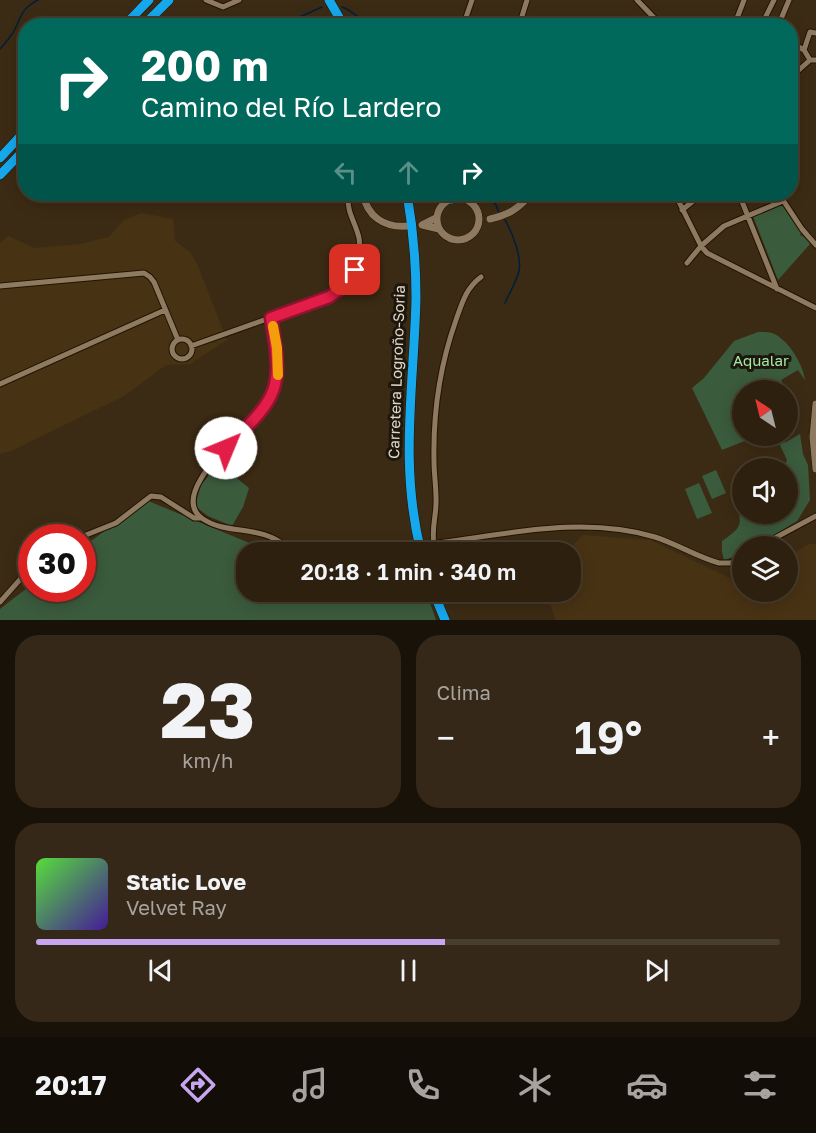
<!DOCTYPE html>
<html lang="es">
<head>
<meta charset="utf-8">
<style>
	:root { --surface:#2d200f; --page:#352818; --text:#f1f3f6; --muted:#a7a39e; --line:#483e2f; --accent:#c7a6ef }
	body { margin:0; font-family:"Golos Text",sans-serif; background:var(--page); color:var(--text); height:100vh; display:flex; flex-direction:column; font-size:22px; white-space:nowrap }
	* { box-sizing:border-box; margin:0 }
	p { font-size:20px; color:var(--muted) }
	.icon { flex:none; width:33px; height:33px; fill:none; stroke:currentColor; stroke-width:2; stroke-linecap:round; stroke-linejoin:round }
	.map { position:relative; height:620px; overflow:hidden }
	.side { display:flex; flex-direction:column; gap:15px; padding:15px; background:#191208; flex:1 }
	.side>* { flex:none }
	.banner { position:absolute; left:18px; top:18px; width:780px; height:183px; border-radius:24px; box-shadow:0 3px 15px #0003,0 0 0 2px var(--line); background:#00695c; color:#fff; overflow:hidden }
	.needle { width:39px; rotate:325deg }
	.tools { position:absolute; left:732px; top:380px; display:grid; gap:12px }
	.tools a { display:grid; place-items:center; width:66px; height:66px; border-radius:50%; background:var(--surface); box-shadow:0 3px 15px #0003,0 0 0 2px var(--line); font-size:30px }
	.speed { position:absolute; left:18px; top:524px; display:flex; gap:12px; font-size:30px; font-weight:700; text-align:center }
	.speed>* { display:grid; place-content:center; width:78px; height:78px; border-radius:50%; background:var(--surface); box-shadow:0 3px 15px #0003,0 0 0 2px var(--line); line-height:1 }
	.speed .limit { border:9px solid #d22; background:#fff; color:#111 }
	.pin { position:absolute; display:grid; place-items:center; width:51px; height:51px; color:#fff; margin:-26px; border-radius:12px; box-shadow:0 3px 9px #0006 }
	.me { position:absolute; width:66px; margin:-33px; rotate:45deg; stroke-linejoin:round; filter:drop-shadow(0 0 4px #0008) }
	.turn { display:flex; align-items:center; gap:21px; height:126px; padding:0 24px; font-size:27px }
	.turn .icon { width:78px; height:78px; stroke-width:2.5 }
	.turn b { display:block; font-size:42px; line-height:51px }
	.lanes { display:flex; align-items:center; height:57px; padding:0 24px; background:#0003; justify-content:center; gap:30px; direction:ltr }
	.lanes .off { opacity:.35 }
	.big { font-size:45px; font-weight:600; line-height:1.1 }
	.side .widget { flex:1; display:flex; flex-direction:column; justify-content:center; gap:9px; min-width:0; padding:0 21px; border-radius:24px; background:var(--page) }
	.side .dial { align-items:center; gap:0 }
	.dial b { font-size:78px; line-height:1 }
	.song { display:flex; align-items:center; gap:18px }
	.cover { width:72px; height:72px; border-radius:9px; background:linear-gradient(135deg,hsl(110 70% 55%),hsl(260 70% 35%)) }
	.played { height:6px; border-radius:3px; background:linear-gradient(90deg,var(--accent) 55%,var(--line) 55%) }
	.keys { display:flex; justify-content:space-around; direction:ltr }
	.heat { display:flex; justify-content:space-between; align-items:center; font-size:33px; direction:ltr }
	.side .tiles { flex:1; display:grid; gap:15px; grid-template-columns:1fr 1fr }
	.widget:last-child { grid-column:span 2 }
	.trip { position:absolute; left:236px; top:542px; width:345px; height:60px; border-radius:24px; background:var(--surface); box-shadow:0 3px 15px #0003,0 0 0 2px var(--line); font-weight:600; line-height:60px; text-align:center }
	.tabs { display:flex; height:96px; justify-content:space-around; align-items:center; background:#120d06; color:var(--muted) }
	.tabs .icon { width:42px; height:42px }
	.tabs .on { color:var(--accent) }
	.tabs b { font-size:27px; color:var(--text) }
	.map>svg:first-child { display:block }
	.built { fill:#483214 }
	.green { fill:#3b5b3d }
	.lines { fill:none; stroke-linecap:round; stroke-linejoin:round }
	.stream { stroke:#001e3a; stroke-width:1.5 }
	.street-casing { stroke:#231300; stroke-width:7 }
	.secondary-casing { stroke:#231300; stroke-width:8 }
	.highway-casing { stroke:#231300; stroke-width:10 }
	.street { stroke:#8e7a61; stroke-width:5 }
	.secondary { stroke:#8e7a61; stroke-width:7 }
	.highway { stroke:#16a8ed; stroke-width:9 }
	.route-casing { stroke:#92132f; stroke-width:15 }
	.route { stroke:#e11d48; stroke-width:10 }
	.slow { stroke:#f59e0b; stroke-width:10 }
	.labels { text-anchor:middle; stroke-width:6; stroke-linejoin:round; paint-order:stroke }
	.park-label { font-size:15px; fill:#a3e9a7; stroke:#1d160c }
	.street-label { font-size:15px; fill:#e0d6c8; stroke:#1d160c }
</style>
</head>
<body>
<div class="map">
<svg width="816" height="620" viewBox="0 0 816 620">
	<rect width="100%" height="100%" fill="#3c2b14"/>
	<path class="built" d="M141 213 173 219 175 241 190 252 197 264 227 340 190 364 166 365 124 396 11 451 0 454V243L8 236 34 248 80 244 109 237 124 220Z
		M583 535 650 540 738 582 742 579V591H788V556L809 544H816V620H556L547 598V591H570V552H566Z"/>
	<path class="green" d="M782 204 801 232 800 235 804 237 810 244 778 280 753 216Z
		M758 332C763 332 768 332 772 333 788 339 803 364 805 380L798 370 781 380 786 390H742V435L752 438 722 450 692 388 704 378 734 341Z
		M800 434 803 454 808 465 810 500 797 521 756 546H742V554L724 560 722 552V541C749 523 736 524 740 500L742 499V513H788V468H783L787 460 779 443 786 442Z
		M212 468 234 476 249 488 243 507 232 526 208 516 195 506 201 485 207 478Z
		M716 470 726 493 712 499 702 476Z
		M699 483 712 513 697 519 685 489Z
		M146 500 266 550 289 552H246V591H426L436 620H0V609L31 585 32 588H82L83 547Z"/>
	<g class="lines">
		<path class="stream" d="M342 7C354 11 361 22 374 26
			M173 17 208 22 217 26
			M259 26 302 16 322 7
			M0 49C5 43 12 36 15 29 22 15 22 8 38 0
			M486 194 496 205 499 213
			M505 220C512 232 522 257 519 271 516 282 510 292 505 303"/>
		<g class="street-casing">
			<path id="street" d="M206 0 223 7 239 0
				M637 0 662 26
				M463 26 472 0
				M519 26 527 0
				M734 26 744 0
				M761 26 774 0
				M778 26 789 0
				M790 42 804 50
				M810 60 804 50 810 32 816 33
				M790 78 810 60H816
				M675 194 701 246 707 253 816 308
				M739 194 777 289
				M779 194 802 229 816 245
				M682 210 702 194
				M687 263 701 246 724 226 783 201
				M0 286 144 273 150 277 154 282 178 340
				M271 318C275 340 283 368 275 390 264 418 161 491 203 519 224 533 251 527 273 538 282 542 288 549 297 552
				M172 349a10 10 0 1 1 20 0a10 10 0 1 1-20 0Z
				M191 346 329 297C348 283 363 264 359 238 355 220 347 215 348 194
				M0 384 165 310
				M81 537 116 523 151 496 161 497 194 518H201
				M430 544C504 535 581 515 655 537 677 544 697 557 719 563H731L742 556
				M434 544C431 528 437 514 436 498 436 486 434 473 434 461 433 414 440 365 456 320 462 303 466 288 481 277
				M760 546 816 516
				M387 552 410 548
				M0 602 32 566"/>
		</g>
		<g class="secondary-casing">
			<path id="secondary" d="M363 194C367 216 384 228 407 226
				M437 219a21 21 0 1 1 42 0a21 21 0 1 1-42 0Z
				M436 218 422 225 439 229
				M490 219C509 215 519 208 531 194
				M816 404 813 437 816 469"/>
		</g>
		<g class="highway-casing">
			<path id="highway" d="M329 0 344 26
				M124 26 149 0
				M143 26 169 0
				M0 158 26 130
				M0 175 26 148
				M407 194C413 228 416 263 416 298 414 386 399 464 421 552
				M428 194 437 198 452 199
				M433 591 445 620"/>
		</g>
		<use href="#street" class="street"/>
		<use href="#secondary" class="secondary"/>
		<use href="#highway" class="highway"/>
	</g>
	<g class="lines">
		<g class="route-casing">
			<path id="route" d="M226 448C278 396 284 392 271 318L329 297 343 287 355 270"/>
		</g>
		<use href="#route" class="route"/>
		<path class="slow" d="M273 326 277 348 278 375"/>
	</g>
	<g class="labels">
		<g class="park-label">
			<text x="761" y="366">Aqualar</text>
		</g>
		<g class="street-label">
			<text transform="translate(397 372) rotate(-88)" y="5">Carretera Logroño-Soria</text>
		</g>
	</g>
</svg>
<div class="tools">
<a><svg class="needle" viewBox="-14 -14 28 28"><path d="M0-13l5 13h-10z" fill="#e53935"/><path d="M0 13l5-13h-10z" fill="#a7a39e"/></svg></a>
<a><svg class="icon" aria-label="sound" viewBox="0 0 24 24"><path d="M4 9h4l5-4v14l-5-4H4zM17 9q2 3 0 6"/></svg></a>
<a><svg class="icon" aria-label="layers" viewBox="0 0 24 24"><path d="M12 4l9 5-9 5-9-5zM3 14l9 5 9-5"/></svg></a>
</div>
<div class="speed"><div class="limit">30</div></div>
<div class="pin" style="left:355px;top:270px;background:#d93025"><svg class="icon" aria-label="arrive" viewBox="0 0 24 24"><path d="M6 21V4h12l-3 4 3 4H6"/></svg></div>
<svg class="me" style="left:226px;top:448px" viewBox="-20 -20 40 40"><circle r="19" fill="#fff"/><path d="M0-13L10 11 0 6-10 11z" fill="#e11d48"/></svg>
<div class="trip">20:18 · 1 min · 340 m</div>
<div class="banner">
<div class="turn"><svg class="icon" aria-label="right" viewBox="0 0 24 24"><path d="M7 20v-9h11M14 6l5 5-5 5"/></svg><div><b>200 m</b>Camino del Río Lardero</div></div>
<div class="lanes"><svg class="icon off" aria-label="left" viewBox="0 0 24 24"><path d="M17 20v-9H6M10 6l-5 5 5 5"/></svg><svg class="icon off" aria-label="ahead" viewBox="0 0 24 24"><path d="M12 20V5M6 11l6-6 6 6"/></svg><svg class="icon" aria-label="right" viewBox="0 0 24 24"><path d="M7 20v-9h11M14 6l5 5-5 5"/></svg></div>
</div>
</div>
<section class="side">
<div class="tiles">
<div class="widget dial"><b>23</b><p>km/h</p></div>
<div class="widget"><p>Clima</p>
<div class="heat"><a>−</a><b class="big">19°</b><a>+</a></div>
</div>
<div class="widget">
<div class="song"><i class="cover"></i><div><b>Static Love</b><p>Velvet Ray</p></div></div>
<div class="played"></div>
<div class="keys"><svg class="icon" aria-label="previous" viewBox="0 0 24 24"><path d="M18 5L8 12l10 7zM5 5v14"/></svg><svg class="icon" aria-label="pause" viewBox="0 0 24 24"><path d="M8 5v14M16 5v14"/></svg><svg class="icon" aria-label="next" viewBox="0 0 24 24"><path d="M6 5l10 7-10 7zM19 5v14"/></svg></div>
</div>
</div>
</section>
<nav class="tabs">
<b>20:17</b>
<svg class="icon on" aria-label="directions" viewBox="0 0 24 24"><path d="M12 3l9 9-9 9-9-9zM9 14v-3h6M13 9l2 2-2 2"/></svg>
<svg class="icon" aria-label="music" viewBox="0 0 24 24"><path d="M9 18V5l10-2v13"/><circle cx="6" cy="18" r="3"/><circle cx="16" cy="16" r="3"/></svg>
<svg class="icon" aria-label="phone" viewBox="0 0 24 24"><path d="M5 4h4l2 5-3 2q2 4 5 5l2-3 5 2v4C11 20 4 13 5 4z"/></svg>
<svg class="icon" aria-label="climate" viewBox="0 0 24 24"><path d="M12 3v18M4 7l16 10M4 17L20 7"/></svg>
<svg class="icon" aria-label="car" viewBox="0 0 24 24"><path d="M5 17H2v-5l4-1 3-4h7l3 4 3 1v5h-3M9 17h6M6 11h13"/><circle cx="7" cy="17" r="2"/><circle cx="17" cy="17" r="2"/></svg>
<svg class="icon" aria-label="filters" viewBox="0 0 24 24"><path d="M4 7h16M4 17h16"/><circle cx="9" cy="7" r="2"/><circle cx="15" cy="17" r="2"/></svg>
</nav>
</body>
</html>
